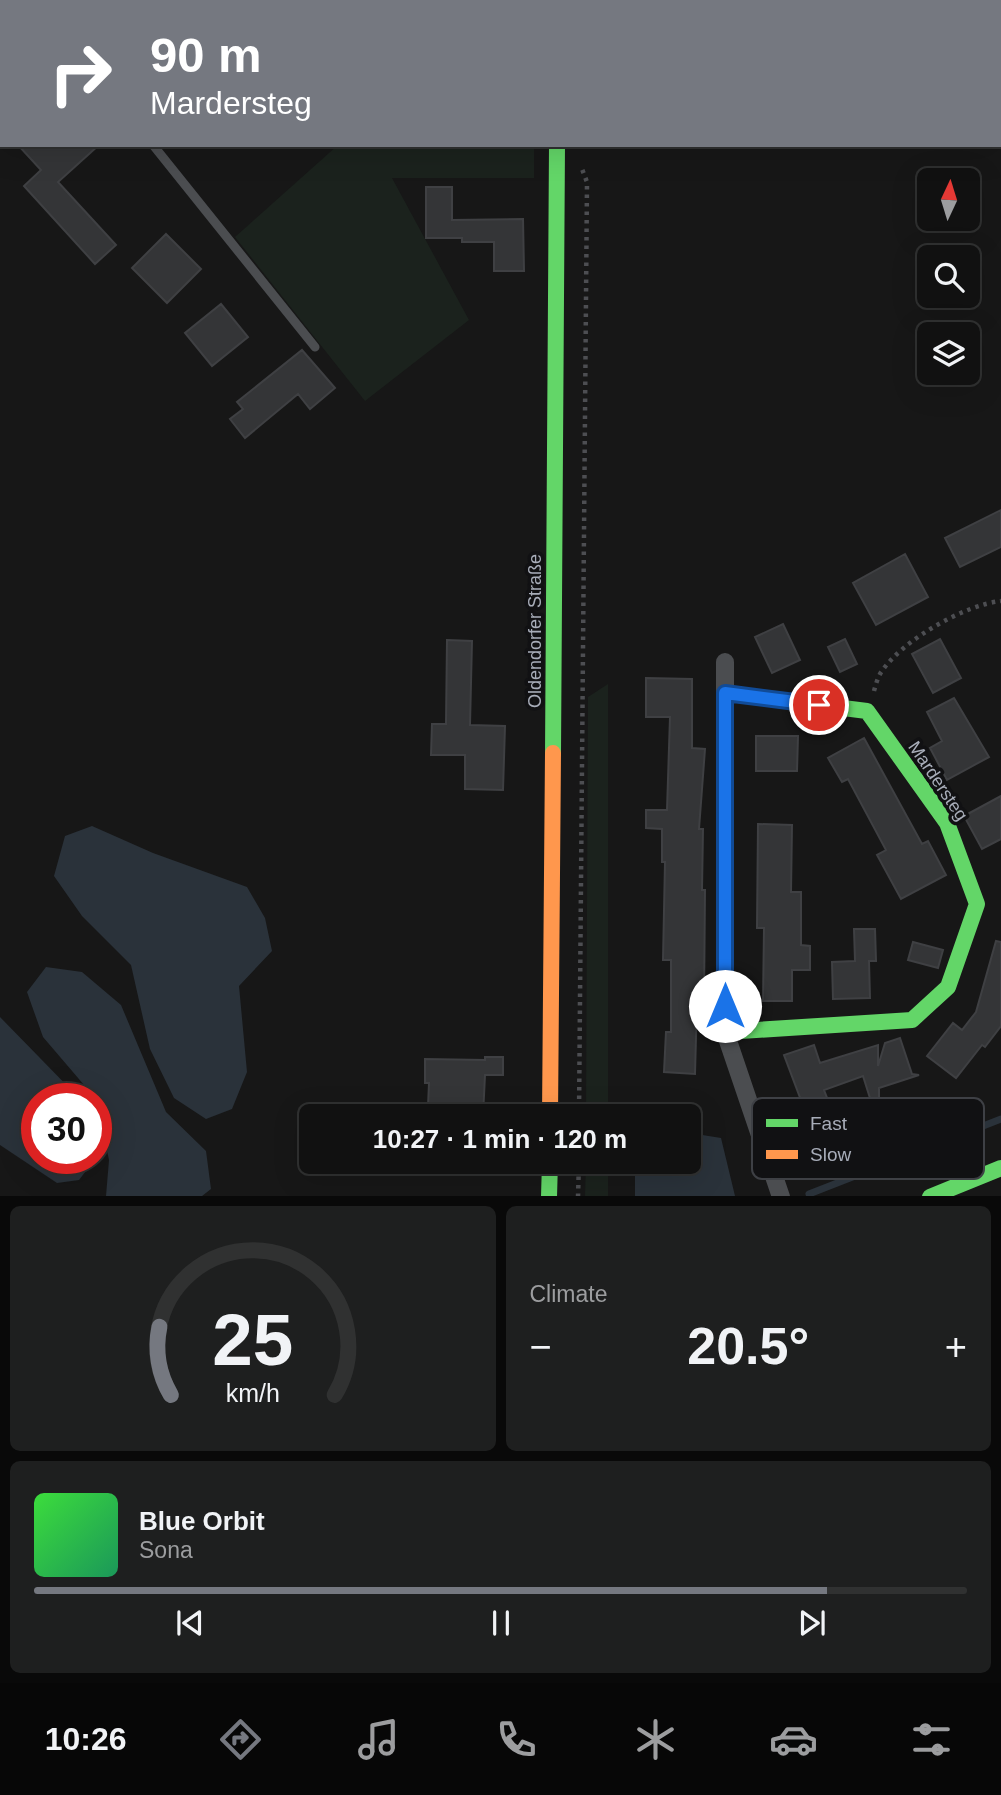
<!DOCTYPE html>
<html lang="en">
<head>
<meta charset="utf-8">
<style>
	:root { --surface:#111; --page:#1e1f1f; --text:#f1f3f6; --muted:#9c9d9f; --line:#303131; --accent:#757880 }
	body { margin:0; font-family:Helvetica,sans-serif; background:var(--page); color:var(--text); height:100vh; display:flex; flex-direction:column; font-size:26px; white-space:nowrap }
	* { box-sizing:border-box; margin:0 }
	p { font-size:23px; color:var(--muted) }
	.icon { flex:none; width:38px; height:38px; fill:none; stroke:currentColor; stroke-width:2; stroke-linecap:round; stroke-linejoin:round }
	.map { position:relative; height:1196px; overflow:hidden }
	.details { display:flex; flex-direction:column; gap:10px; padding:10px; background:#090909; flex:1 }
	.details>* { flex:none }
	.banner { position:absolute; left:0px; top:0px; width:1001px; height:147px; box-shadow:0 7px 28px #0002,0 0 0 2px var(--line); background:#757880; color:#fff; overflow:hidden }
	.needle { width:46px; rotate:4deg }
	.controls { position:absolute; left:917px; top:168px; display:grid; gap:14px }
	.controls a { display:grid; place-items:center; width:63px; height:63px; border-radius:10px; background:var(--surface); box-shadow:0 7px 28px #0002,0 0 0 2px var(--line); font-size:35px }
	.speed { position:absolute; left:21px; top:1083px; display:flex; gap:14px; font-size:35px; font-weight:700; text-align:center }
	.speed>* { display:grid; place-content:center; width:91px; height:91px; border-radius:50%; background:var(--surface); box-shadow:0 7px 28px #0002,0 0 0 2px var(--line); line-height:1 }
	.speed .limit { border:10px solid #d22; background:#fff; color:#111 }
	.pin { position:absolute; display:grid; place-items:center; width:60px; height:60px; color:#fff; margin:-30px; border:4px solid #fff; border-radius:50%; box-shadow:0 2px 7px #0007 }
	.me { position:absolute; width:77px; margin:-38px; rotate:0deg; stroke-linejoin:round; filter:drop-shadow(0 0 5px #0008) }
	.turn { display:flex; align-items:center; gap:24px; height:147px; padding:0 35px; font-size:32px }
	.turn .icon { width:91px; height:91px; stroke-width:2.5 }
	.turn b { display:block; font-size:49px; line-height:60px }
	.big { font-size:52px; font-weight:700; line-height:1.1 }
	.details .widget { flex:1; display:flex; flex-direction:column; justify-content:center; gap:10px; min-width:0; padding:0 24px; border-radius:10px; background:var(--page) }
	.details .dial { align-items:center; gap:0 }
	.dial svg { height:182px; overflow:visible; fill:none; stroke:var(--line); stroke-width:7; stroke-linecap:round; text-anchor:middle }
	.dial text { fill:var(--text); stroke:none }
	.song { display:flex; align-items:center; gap:21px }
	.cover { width:84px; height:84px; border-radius:10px; background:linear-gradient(135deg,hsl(120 70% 55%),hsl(150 70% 35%)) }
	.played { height:7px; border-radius:4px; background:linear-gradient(90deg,var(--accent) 85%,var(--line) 85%) }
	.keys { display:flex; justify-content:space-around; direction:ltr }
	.heat { display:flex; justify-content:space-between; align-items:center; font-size:38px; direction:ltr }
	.details .tiles { flex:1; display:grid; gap:10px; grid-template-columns:1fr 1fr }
	.widget:last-child { grid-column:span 2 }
	.trip { position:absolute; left:299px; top:1104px; width:402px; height:70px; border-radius:10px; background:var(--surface); box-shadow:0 7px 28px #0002,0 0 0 2px var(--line); font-weight:700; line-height:70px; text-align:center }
	.dock { display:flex; height:112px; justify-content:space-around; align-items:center; background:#070707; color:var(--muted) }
	.dock .icon { width:49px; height:49px }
	.dock .selected { color:var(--accent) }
	.dock b { font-size:32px; color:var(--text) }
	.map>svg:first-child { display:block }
	.green { fill:#1b221d }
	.water { fill:#2a323a }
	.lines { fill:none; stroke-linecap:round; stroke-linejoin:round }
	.stream { stroke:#2a323a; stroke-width:7 }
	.building { fill:#343537; stroke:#3f4043; stroke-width:2 }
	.path { stroke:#4d4e52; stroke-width:4.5; stroke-dasharray:3.5 5; stroke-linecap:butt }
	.lane { stroke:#4b4d50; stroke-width:9 }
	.street { stroke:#4b4d50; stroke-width:18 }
	.fast { stroke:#63d668; stroke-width:16 }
	.slow { stroke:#ff974d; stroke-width:16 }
	.route-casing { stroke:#114b97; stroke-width:18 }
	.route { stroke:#1a73e8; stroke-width:12 }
	.labels { text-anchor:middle; stroke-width:7; stroke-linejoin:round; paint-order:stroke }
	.street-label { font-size:18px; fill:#a8adb9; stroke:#111113 }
	.key { fill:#111113; stroke:#3e4045; stroke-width:2 }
	.key-label { font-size:19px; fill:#a8adb9 }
</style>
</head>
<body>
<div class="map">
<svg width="1001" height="1197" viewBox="0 0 1001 1197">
	<rect width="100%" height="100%" fill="#171717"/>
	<path class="green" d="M338 145H534V178H392L469 320 365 401 235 237Z
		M608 684V1116H586L588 697Z
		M586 1162H608V1196H585Z"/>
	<path class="water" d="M92 826 153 853 247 887 265 918 272 951 239 986 247 1072 232 1109 206 1119 174 1098 150 1049 131 965 82 916 54 876 65 836Z
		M46 967 82 972 121 1005 166 1112 206 1151 211 1189 202 1196H106L109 1160 96 1099 43 1037 27 992Z
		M0 1017 79 1098 37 1099V1158L95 1159 79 1180 57 1183 0 1145Z
		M690 1133 721 1138 735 1196H635V1162H690Z"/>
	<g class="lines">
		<path class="stream" d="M809 1194 1001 1119"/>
	</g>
	<path class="building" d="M18 145H99L58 182 116 245 95 264 24 186 41 170Z
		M426 187H452V220L523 219 524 271H494V242H462V238H426Z
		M166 234 201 269 167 303 132 268Z
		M221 304 248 337 212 366 185 333Z
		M302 350 335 388 310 409 298 394 245 438 230 419 243 409 237 402Z
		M1001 510V547L960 567 945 538Z
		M905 554 928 597 876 625 853 583Z
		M783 624 800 660 772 673 755 637Z
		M845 639 857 664 840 672 828 647Z
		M940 639 961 678 933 693 912 654Z
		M447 640 472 641 470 725 505 726 503 790 465 789V755H431L432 724H446Z
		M646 678 692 679V748L705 749 699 829H703L702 890H705L704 1000H697L695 1074 664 1072 666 1032H671V960H663L665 862H662V829L646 828V810H667L670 717H646Z
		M954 698 989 757 947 780 930 748 942 741 927 712Z
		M756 736H798L797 771H756Z
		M864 738 922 844 928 841 946 875 901 899 877 855 886 850 848 779 842 782 828 758Z
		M1001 796V839L982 849 964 816Z
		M758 824 792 825 791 892H801V945L810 946V970H792V1001H763L764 928H757Z
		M854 929H875L876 961H869L870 998 833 999 832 962 855 961Z
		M996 941 1001 942V1026L985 1047 982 1045 956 1078 927 1056 953 1023 962 1030 976 1012Z
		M913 942 943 950 938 968 908 960Z
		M900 1038 912 1074 919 1075 879 1088V1113L875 1114 863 1076 824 1090 844 1141 798 1159 783 1120 805 1111 784 1055 814 1045 820 1063 878 1045V1066L885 1043Z
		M485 1057H503V1075H485L483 1116H453V1107L428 1106 429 1083H425V1059L485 1060Z"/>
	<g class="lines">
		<path class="path" d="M874 691C876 684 878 676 882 671 903 640 964 605 1001 601
			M579 1116 587 182 582 169
			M578 1197 579 1162"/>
		<path class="lane" d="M153 145 315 347"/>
		<path class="street" d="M110 2 112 0
			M0 99 2 97
			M725 662V1032L781 1197"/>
		<path class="fast" d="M725 693 867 711 947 823 977 904 948 987 912 1020 725 1032
			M553 753 557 145
			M549 1197 550 1162
			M930 1197 1001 1168"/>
		<path class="slow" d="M557 0V2
			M550 1116 553 753"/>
	</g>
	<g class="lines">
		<g class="route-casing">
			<path id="route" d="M725 1006V693L819 705"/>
		</g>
		<use href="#route" class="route"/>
	</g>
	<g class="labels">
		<g class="street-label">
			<text transform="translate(535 631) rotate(-90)" y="6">Oldendorfer Straße</text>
			<text transform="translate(938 781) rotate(56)" y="6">Mardersteg</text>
		</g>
	</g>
	<rect x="752" y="1098" width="232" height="81" rx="10" class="key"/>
	<rect x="766" y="1119" width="32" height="8" fill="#63d668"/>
	<rect x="766" y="1150" width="32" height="9" fill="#ff974d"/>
	<g class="key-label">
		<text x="810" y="1130">Fast</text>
		<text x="810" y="1161">Slow</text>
	</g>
</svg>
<div class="controls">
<a><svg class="needle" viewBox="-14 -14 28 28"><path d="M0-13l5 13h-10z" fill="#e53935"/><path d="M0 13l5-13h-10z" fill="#9c9d9f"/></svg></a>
<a><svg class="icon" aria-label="search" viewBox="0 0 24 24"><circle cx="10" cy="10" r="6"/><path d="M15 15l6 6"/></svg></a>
<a><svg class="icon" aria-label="layers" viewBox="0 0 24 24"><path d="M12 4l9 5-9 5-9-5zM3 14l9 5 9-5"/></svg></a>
</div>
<div class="speed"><div class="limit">30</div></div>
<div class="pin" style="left:819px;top:705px;background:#d93025"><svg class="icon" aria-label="arrive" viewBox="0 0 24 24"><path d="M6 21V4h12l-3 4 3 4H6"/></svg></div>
<svg class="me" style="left:725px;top:1006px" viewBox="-20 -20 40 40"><circle r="19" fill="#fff"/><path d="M0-13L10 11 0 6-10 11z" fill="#1a73e8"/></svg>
<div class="trip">10:27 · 1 min · 120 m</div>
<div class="banner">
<div class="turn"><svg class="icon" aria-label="right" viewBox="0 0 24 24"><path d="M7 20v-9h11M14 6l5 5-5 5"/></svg><div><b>90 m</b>Mardersteg</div></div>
</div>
</div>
<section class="details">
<div class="tiles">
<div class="widget dial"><svg viewBox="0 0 100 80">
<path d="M14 69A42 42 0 1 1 86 69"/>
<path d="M14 69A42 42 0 0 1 9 39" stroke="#757880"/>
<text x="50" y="56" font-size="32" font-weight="700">25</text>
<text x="50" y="72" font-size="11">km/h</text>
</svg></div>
<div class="widget"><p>Climate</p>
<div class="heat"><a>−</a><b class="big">20.5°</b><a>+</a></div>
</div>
<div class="widget">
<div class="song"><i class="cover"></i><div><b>Blue Orbit</b><p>Sona</p></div></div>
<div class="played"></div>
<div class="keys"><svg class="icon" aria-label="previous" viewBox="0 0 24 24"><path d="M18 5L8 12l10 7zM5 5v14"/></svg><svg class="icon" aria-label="pause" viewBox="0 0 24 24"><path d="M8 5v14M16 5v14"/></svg><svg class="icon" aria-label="next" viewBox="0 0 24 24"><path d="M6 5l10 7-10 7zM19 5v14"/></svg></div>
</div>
</div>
</section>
<nav class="dock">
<b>10:26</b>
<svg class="icon selected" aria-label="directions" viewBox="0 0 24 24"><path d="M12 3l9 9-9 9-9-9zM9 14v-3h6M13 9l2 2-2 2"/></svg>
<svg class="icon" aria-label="music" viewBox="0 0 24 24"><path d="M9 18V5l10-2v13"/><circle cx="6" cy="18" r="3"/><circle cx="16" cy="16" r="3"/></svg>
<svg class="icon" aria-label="phone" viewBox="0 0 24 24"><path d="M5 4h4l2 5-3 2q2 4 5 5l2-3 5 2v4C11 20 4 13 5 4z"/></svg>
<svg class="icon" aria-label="climate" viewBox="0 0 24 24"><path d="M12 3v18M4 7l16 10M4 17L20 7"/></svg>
<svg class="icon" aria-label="car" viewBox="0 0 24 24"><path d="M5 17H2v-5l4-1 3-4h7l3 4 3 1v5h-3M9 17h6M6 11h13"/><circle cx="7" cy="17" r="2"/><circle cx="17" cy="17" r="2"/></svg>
<svg class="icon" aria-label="filters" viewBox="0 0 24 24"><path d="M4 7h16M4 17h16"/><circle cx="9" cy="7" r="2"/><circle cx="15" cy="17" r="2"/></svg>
</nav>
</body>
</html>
